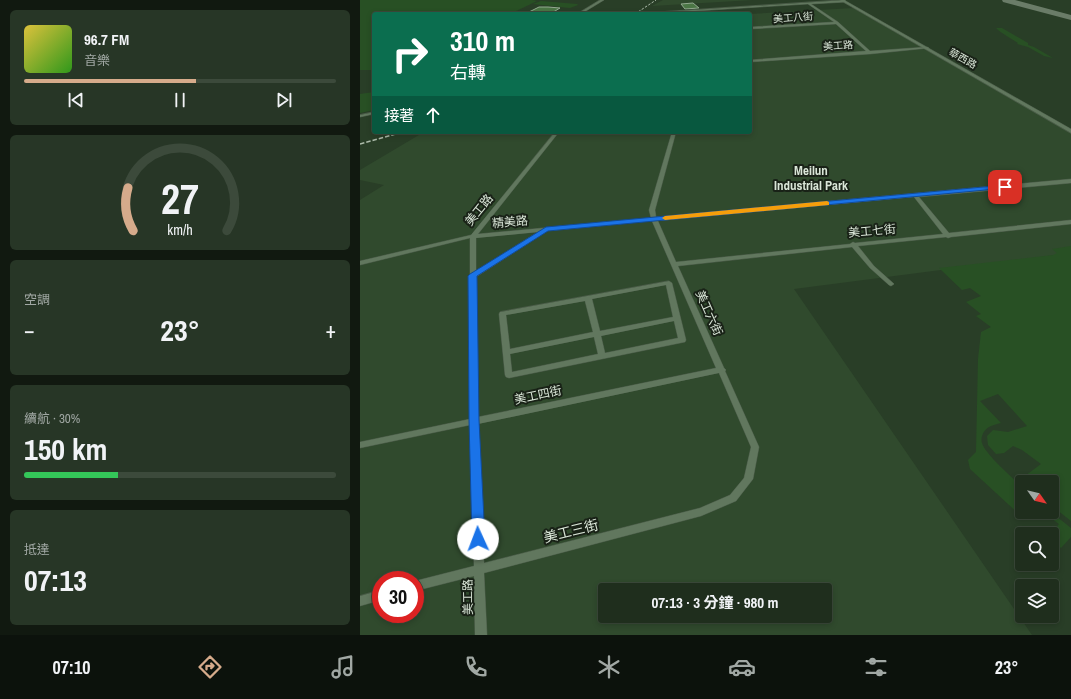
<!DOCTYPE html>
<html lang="zh-TW">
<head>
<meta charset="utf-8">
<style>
	:root { --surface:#1f2e1d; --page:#273626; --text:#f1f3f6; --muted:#a1a8a4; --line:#3c4a3b; --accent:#d6ab8b }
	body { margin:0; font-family:"Archivo Narrow","Noto Sans TC",sans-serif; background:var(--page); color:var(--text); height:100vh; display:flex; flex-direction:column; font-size:15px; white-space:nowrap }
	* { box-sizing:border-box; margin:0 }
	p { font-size:13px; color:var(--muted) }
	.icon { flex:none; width:22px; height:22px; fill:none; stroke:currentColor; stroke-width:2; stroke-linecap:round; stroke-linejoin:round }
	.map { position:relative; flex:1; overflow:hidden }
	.drawer { display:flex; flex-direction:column; gap:10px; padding:10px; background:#111910; width:360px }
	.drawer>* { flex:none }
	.guide { position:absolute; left:12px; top:12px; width:380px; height:122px; border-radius:4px; box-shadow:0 2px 6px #0003,0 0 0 1px var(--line); background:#0b6e4f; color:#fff; overflow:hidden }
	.needle { width:26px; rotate:124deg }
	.tools { position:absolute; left:655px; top:475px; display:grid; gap:8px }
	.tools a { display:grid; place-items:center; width:44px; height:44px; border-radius:4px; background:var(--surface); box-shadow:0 2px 6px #0003,0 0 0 1px var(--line); font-size:20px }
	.speed { position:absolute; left:12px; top:571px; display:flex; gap:8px; font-size:20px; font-weight:700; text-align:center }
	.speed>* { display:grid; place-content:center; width:52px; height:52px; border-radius:50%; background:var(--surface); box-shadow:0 2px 6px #0003,0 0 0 1px var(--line); line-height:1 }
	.speed .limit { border:6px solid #d22; background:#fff; color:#111 }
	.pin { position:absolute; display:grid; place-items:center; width:34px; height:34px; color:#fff; margin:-17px; border-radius:8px; box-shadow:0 2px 6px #0006 }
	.me { position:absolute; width:44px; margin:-22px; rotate:358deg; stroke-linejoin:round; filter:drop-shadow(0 0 3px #0008) }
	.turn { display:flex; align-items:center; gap:14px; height:84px; padding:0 12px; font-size:18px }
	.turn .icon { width:52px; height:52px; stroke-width:2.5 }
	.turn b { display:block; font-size:28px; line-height:34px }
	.then { display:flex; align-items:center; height:38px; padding:0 12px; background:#0003; gap:8px; font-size:15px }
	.big { font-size:30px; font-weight:700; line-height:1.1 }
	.drawer .widget { flex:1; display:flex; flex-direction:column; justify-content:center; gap:6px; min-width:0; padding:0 14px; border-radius:6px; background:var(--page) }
	.drawer .dial { align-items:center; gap:0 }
	.dial svg { height:104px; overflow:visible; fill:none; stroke:var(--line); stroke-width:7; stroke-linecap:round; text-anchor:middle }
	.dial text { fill:var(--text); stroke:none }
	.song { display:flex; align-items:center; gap:12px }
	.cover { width:48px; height:48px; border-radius:6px; background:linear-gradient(135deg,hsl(50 70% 55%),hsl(110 70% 35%)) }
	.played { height:4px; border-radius:2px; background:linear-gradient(90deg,var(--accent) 55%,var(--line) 55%) }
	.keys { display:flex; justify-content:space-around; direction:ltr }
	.heat { display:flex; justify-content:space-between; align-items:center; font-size:22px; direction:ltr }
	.charge { height:6px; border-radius:3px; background:linear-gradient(90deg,#34c759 30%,var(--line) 0) }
	.trip { position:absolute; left:238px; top:583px; width:234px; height:40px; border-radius:4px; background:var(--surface); box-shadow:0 2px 6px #0003,0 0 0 1px var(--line); font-weight:700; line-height:40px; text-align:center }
	.dock { display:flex; height:64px; justify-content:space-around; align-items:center; background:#0c120c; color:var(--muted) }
	.dock .icon { width:28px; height:28px }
	.dock .selected { color:var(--accent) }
	.dock b { font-size:18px; color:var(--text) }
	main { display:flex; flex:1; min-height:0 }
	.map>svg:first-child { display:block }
	.built { fill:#304a2d; fill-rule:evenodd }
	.green { fill:#285024 }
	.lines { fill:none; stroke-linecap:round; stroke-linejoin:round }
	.taxiway { fill:#6a7c68; fill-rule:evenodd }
	.building { fill:#4b7645; stroke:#92aa8f }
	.minor-casing { stroke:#495a47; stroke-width:1 }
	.tertiary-casing { stroke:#495a47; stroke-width:1 }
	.minor { fill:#61775e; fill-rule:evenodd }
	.tertiary { fill:#61775e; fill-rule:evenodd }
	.rail-far1 { stroke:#acbbaa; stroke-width:1; stroke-dasharray:2.5 1.5; stroke-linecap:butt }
	.rail { stroke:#acbbaa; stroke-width:1.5; stroke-dasharray:4.5 2; stroke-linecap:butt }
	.route { fill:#1a73e8; stroke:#114b97 }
	.slow { fill:#f59e0b }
	.labels { text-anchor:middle; stroke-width:4; stroke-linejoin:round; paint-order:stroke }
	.far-street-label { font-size:10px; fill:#dae6d8; stroke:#192217 }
	.street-label { font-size:12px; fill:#dae6d8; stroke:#192217 }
	.far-district-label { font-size:13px; font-weight:bold; fill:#dae6d8; stroke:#192217 }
	.near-street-label { font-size:14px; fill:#dae6d8; stroke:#192217 }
</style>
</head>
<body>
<main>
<section class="drawer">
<div class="widget">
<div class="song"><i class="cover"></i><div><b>96.7 FM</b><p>音樂</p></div></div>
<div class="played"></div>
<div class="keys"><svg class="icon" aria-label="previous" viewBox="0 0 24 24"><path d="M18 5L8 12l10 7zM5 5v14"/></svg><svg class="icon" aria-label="pause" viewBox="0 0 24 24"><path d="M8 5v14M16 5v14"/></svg><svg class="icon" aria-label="next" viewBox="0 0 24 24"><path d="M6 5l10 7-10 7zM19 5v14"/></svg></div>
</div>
<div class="widget dial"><svg viewBox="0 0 100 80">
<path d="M14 69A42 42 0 1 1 86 69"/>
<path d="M14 69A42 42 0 0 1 10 36" stroke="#d6ab8b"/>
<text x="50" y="56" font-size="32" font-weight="700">27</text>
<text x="50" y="72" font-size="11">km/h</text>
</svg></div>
<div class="widget"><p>空調</p>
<div class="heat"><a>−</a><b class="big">23°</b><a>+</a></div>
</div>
<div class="widget"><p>續航 · 30%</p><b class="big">150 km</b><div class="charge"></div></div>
<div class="widget"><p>抵達</p><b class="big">07:13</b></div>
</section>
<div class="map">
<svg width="711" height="635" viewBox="0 0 711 635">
	<rect width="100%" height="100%" fill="#293e27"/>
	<path class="built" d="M303 0H393L292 6Z
		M494 8 711 132V253L434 289 672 635H0V200L24 185 0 180V170L64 132H390V14ZM21 580H55V614H21ZM245 590H465V616H245Z"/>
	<path class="green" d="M0 0H172L177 1 150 14H14V70H0Z
		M181 1 217 4 218 5 210 8 173 4Z
		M636 28H642L668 43V45L674 47 693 58 684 56 668 47 657 44 658 43C651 38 642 34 636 28Z
		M14 92V110L0 113V94Z
		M711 246V521L692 506V482H664L661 479 681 464 662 450 653 446 644 453 636 454 628 445 627 436 633 430 648 432 667 426 638 394 620 401 641 423C637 424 632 425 629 427 624 430 620 437 622 443 625 454 653 478 662 487V512H664L661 516 610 469 608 460 616 452 618 359 621 332 631 327 616 316 621 314 606 302 621 296 610 288 602 290 579 268 693 255 697 253 692 249Z
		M683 512H691L711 528V537L701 548 692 541 691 534 699 524Z"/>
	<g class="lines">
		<path class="taxiway" d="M642 0H655L711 15V20L643 2Z"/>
	</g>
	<path class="building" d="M333 3 339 8 325 9 321 4Z
		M179 7H188L200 8 190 14H170L173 12H169Z"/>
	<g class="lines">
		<g class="minor-casing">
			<path id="minor" d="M485 0 486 2 451 4 478 22 510 51 567 47 569 48 510 54 390 62V60L506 51 476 24 390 29V27L474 22 448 4 287 14 286 13Z
				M195 132H199L118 234 291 218 289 210 312 132H316L295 210 296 217 711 179V183L559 197 589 233 711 220V224L591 237 588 238 586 237 498 246 514 266 533 283 534 284 531 286 529 285 510 268 492 247 318 266 364 368 366 370 365 371 399 447 393 479 376 501 341 516 124 573 127 635H115L114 576 55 591V581L114 566 110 425 0 448V442L110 419V238L0 265V261L111 235ZM554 197 583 234 495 243 493 242 490 244 316 262 298 221ZM292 221 356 368 118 417 116 277 187 231ZM178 232 116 271V238ZM359 373 391 447 384 478 370 495 340 508 124 563 118 424Z
				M309 281 312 283 326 340 325 342 149 378 146 377 145 375 139 314 140 312ZM306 285 313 317 240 331 232 299ZM225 301 233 332 150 349 146 315ZM314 321 318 338 245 353 241 336ZM234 337 238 354 152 372 150 354Z
				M21 590V600L0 606V596Z"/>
		</g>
		<g class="tertiary-casing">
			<path id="tertiary" d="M240 0H244L221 14H217Z
				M480 0H484L711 129V133Z
				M14 112V114L0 117V115Z"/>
		</g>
		<use href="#minor" class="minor"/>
		<use href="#tertiary" class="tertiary"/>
		<path class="rail-far1" d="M275 14 296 0"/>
		<path class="rail" d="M0 144 43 132"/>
	</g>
	<path class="route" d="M645 185H647V188L188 231 117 276 119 420 125 539 123 543 118 545 114 543 112 539 109 420 108 276 110 274 186 227Z"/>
	<path class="slow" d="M467 201 469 202V205L305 220 302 218 305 216Z"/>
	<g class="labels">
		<g class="far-street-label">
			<text transform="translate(433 17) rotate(-4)" y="4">美工八街</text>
			<text transform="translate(478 45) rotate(-4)" y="4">美工路</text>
			<text transform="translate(603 58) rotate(29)" y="4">華西路</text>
		</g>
		<g class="street-label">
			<text transform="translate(119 210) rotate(-51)" y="4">美工路</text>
			<text transform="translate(150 222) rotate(-5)" y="4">精美路</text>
			<text transform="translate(512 231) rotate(-5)" y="4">美工七街</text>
			<text transform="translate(349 313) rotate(66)" y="4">美工六街</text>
			<text transform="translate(178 395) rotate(-12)" y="4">美工四街</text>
			<text transform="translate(108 597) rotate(-91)" y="4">美工路</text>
		</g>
		<g class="far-district-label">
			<text x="451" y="175">Meilun<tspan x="451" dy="15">Industrial Park</tspan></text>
		</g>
		<g class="near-street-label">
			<text transform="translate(211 531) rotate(-14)" y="5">美工三街</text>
		</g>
	</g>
</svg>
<div class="tools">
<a><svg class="needle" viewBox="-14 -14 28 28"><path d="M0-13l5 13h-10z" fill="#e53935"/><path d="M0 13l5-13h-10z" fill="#a1a8a4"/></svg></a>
<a><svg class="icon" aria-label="search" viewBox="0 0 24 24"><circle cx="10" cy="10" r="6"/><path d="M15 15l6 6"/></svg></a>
<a><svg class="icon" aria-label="layers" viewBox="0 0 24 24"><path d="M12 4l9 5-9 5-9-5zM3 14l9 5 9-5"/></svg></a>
</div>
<div class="speed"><div class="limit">30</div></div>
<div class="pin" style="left:645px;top:187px;background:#d93025"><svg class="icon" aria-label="arrive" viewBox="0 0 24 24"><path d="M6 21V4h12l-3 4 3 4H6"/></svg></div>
<svg class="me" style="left:118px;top:539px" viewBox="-20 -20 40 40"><circle r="19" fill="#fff"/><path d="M0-13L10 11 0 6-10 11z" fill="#1a73e8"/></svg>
<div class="trip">07:13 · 3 分鐘 · 980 m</div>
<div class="guide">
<div class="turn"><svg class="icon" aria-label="right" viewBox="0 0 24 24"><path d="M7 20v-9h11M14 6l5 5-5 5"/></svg><div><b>310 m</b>右轉</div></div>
<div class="then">接著<svg class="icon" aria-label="ahead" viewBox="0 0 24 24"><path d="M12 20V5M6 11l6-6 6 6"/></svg></div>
</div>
</div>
</main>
<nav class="dock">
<b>07:10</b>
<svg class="icon selected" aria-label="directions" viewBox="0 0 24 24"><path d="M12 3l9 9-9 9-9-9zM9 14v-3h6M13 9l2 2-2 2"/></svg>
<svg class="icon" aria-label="music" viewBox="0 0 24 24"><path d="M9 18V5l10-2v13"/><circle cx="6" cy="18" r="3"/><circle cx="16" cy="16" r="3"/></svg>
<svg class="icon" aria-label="phone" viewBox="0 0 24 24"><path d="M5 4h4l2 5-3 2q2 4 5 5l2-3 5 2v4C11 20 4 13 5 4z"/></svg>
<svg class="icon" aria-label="climate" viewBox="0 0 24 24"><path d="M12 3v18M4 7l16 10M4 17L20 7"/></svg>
<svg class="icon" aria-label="car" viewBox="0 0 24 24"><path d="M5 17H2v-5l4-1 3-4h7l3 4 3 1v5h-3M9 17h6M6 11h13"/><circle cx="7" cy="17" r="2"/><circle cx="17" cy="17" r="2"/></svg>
<svg class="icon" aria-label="filters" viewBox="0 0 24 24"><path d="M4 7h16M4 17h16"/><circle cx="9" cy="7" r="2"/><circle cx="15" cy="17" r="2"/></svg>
<b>23°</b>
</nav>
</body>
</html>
